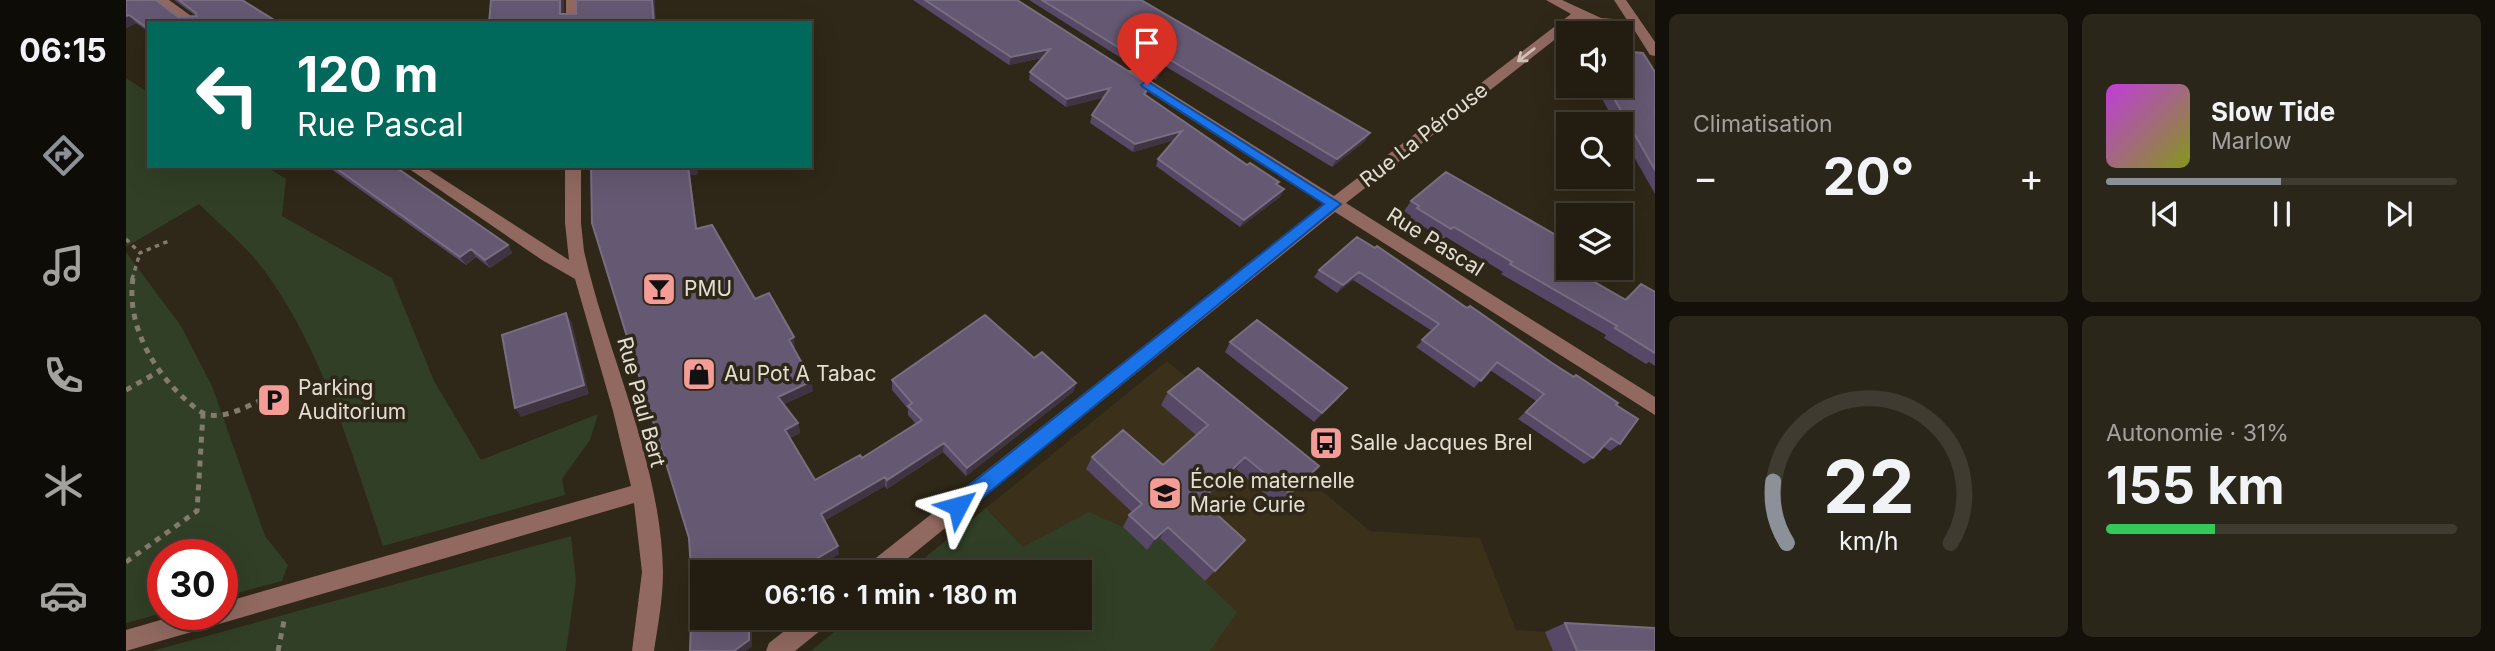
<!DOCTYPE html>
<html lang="fr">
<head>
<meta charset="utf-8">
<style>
	:root { --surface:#231d11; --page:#2b261a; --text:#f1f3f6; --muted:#a3a29f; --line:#403b31; --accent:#8c9099 }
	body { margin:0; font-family:Inter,sans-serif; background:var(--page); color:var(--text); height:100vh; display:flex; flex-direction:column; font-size:26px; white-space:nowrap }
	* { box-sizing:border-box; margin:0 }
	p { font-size:23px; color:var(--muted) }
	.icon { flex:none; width:38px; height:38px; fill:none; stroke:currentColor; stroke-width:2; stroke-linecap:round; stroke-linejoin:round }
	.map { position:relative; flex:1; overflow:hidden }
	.drawer { display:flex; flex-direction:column; gap:14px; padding:14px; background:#131009; width:840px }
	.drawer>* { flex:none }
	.top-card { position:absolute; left:21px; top:21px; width:665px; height:147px; border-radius:0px; box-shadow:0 7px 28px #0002,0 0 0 2px var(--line); background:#00695c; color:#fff; overflow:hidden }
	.tools { position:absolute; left:1430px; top:21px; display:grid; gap:14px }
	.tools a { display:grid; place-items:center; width:77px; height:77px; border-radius:0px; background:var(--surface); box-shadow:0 7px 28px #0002,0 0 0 2px var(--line); font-size:35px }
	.speed { position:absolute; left:21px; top:539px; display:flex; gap:14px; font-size:35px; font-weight:700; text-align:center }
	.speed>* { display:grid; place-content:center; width:91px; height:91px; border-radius:50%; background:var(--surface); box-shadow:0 7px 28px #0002,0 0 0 2px var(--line); line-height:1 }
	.speed .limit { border:10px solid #d22; background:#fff; color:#111 }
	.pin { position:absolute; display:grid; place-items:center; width:60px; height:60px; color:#fff; margin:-72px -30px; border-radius:50% 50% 50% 0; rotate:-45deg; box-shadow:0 0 7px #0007 }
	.pin .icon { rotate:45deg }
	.me { position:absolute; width:77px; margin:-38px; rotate:51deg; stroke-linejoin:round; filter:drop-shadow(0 0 5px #0008) }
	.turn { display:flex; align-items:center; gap:24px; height:147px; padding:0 35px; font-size:32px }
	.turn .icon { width:91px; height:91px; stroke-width:2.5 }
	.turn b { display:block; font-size:49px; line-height:60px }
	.big { font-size:52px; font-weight:700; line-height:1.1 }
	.drawer .card { flex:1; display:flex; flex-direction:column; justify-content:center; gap:10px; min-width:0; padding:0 24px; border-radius:10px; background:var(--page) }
	.drawer .dial { align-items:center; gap:0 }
	.dial svg { height:182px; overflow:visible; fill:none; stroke:var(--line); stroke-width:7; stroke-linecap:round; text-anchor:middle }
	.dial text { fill:var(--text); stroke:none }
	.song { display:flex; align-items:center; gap:21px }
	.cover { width:84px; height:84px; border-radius:10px; background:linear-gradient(135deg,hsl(290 70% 55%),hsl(70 70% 35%)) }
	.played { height:7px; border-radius:4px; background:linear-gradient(90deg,var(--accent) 50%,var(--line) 50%) }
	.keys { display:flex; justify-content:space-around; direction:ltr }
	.heat { display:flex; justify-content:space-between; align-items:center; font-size:38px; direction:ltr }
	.charge { height:10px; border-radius:5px; background:linear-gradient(90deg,#34c759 31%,var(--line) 0) }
	.drawer .tiles { flex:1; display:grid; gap:14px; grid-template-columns:repeat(2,1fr) }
	.trip { position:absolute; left:564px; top:560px; width:402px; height:70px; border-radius:0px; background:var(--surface); box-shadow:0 7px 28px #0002,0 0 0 2px var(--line); font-weight:700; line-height:70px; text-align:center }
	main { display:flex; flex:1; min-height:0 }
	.dock { display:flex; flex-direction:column; width:126px; justify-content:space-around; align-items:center; background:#0e0c07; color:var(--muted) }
	.dock .icon { width:49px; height:49px }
	.dock .on { color:var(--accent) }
	.dock b { font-size:32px; color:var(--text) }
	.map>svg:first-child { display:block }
	.built { fill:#3b3019 }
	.green { fill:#303f25 }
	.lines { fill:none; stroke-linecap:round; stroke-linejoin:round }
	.path-far1 { stroke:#827b6e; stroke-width:3.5; stroke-dasharray:4.5 4.5; stroke-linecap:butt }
	.path { stroke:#827b6e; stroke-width:5; stroke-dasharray:6 6; stroke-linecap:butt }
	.minor { fill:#916960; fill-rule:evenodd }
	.wall { fill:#564866 }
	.shaded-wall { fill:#403442 }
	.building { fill:#655872; stroke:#796d81; stroke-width:2 }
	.oneway { stroke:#cec1b6 }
	.route { fill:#1a73e8; stroke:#114b97; stroke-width:2 }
	.labels { text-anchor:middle; stroke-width:7; stroke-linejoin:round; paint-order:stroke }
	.street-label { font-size:21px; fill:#e3ded3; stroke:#2f2717 }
	.poi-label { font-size:21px; fill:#e3ded3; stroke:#2f2717; text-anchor:start }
</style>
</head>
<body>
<main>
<nav class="dock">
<b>06:15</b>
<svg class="icon on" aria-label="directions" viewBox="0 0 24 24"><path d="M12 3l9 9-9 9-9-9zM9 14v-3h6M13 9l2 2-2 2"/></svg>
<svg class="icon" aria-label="music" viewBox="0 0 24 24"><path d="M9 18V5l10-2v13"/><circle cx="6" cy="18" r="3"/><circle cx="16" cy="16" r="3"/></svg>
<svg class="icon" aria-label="phone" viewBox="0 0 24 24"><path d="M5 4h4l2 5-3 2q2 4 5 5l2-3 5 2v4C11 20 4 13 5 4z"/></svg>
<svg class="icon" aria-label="climate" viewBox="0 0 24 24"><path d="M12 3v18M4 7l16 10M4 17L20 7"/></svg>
<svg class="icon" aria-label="car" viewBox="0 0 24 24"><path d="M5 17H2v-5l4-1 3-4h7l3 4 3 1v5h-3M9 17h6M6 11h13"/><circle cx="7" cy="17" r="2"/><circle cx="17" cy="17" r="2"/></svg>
</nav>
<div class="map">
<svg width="1529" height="651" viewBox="0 0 1529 651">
	<rect width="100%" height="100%" fill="#2f2717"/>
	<path class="built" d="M1041 361 1244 531 1354 538 1390 630 1529 638V651H900L954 618V572L897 547 860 508Z"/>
	<path class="green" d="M0 78 23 93V166H139L160 179 156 216 266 278 308 381 355 460 472 414 464 440 436 479 439 495 257 546C226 455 196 347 137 269 120 246 94 225 73 204L0 247Z
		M0 252 55 326 86 386 139 536 162 565 156 581 96 597V555H37V613L0 623Z
		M860 508 897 547 963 512 997 527 1021 550 1034 538 1111 612 1084 651H685L725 618H954V572H781Z
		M445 536 450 581 440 651H26Z"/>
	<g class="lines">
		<path class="path-far1" d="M0 239 14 253 45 240
			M6 279 14 253"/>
		<path class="path" d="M7 278C0 324 27 371 60 400 67 406 74 413 82 415 104 418 125 404 144 396
			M0 390 32 372
			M0 562 71 511 77 414
			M152 651 158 621"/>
		<path class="minor" d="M28 0H43L75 23H60Z
			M440 0H452V23H440Z
			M1420 0H1436L1475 18 1501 20 1488 0H1500L1529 42V56L1524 55 1507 28 1472 26 1455 19 1220 203 1529 397V415L1209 212 765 572H738L741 565 1197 204 998 76V70H1008L1208 196 1445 14Z
			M279 166H297L443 260 439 223V166H455V223L458 251C482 357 535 462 537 572 537 598 532 625 528 651H506L516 572 508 503 0 651V630L55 614H96V603L505 486 487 411 449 279 416 260Z
			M675 618H703L700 626 669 651H640L643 643Z"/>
	</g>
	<path class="wall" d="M0 0 52 17 70 16 48 0H116L153 23H23V32L10 23 0 28Z
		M787 0H891L1024 85 1020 95 1158 189 1154 197 1114 227 1030 166 1032 159 1048 140 1007 152 964 123 966 115 979 97 940 107 903 80 904 72 916 58 883 65Z
		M903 0H1015L1239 141 1206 167 1039 66 1030 80Z
		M1529 72V194L1494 132V124H1490L1469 86H1494Z
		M201 166H268L382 245 386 253 364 268 350 257 340 265Z
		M465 166 572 174 564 175 571 229 669 348H668L687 391 658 404 672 423 674 433 664 438 689 480 736 458 790 424 782 415V409L766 390V380L908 358 950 383 947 392 840 476 817 452 761 489 759 486 698 521 713 554 689 568 626 626V646L619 651H564L566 588 563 538Z
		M1285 201 1453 273 1498 299 1515 284 1529 292V366L1523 362 1520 364 1478 338 1480 335 1375 274 1377 272 1320 237 1317 239 1284 218 1285 216 1278 211Z
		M1231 237 1447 377 1450 375 1490 405 1494 444 1484 451 1478 447 1467 458 1458 464 1392 419 1410 401 1364 370 1348 388 1290 347 1306 331 1227 280 1211 293 1188 277 1193 270Z
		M1104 342 1221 388 1213 398 1188 422 1099 352Z
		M1042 392 1181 479 1153 506 1110 469 1077 502 1109 551 1079 581 1034 538 1021 550 997 527 1003 515 1007 513 960 469 966 457 1037 465 1070 435 1035 405Z
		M1439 623 1529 651H1427L1419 632Z"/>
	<path class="shaded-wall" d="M434 0H438V23L434 14Z
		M526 0H529L530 23H528Z
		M3 15 10 23 0 28V16Z
		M924 49 923 56 883 65 885 57Z
		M1041 58 1039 66 1030 80 1032 72Z
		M984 88 982 96 940 107 941 99Z
		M1056 131 1053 139 1007 152 1009 144Z
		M1244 133 1239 141 1206 167 1211 159Z
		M562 166H571L572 174 564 175 573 240 570 229Z
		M1158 189 1154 197 1114 227 1118 220Z
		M382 245 386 253 364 268 359 260Z
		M345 249 350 257 340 265 334 257Z
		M1233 272 1227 280 1211 293 1217 285Z
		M440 313 446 323 463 394 395 417 389 408Z
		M668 337 669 348 665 350 663 340Z
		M686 381 687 391 654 406 652 397Z
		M950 383 947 392 840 476 841 468Z
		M1221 388 1213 398 1188 422 1196 413Z
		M672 423 674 433 661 439 659 430Z
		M818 443 817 452 761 489V480Z
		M1119 457 1110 469 1067 512 1075 500Z
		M759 477V486L696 522 695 514Z
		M1042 527 1034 538 1021 550 1029 539Z
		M712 546 713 554 686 570 685 562Z
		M625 618H636L626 626V646L619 651H608L623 619Z"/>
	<path class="building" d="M0 0H30L52 17 71 16 70 13 53 0H116L153 23H23V29L3 15 0 16Z
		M365 0H434V14H450V0H526L528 23H363Z
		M799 0H891L1024 85 1018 94 1121 165 1124 163 1153 182 1150 184 1158 189 1118 220 1032 159 1056 131 1009 144 966 115 984 88 941 99 904 72 924 49 885 57Z
		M916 0H1015L1244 133 1211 159 1041 58 1032 72Z
		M1494 51 1517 53 1529 72V170L1481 86H1494Z
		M207 166H268L382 245 359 260 345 249 334 257Z
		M465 166H562L570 229 586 225 629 299 643 293 668 337 663 340 686 381 652 397 672 423 659 430 689 480 734 455 736 458 796 420 782 406 786 403 766 380 859 315 908 358 916 352 950 383 841 468 818 443 761 480 759 477 695 514 712 546 685 562 690 568 684 572H576V618H625L623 619V640L608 651H564L566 588 563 538 466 223Z
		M1320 172 1442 242V268H1458L1453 273 1500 300 1515 284 1529 292V353L1489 328 1491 326 1384 264 1386 262 1328 227 1325 229 1291 208 1293 206 1285 201Z
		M1231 237 1249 248 1251 246 1341 308 1344 306 1426 363 1448 377 1450 375 1492 403 1490 405 1512 419 1494 444 1485 438 1467 458 1400 412 1418 394 1371 362 1355 381 1296 340 1313 324 1233 272 1217 285 1193 270Z
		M440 313 458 385 389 408 376 335Z
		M1131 320 1221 388 1196 413 1104 342Z
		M1072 368 1193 466 1164 494 1119 457 1075 500 1119 540 1089 571 1042 527 1029 539 1003 515 1016 504 966 457 997 430 1037 465 1082 425 1042 392Z
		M1439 623 1529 628V651H1451Z"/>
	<defs><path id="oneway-shaft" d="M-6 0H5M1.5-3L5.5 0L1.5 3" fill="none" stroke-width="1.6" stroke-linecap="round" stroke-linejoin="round" transform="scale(1.75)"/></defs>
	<use class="oneway" href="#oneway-shaft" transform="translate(1400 55) rotate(142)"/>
	<path class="route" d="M1021 81 1215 204 839 512 832 514 826 512 823 506 826 499 1198 204 1017 87 1015 85Z"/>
	<defs>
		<g id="bar-square" transform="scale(1.75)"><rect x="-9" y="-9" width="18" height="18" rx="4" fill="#f59c96" stroke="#2f2717"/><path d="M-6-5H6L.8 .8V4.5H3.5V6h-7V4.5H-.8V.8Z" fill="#111"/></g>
		<g id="shop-square" transform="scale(1.75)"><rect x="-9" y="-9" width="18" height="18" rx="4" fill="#f59c96" stroke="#2f2717"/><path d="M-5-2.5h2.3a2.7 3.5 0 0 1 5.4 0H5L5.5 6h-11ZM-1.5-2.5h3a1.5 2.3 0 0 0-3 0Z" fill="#111"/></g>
		<g id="parking-square" transform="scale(1.75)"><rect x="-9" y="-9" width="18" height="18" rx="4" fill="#f59c96" stroke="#2f2717"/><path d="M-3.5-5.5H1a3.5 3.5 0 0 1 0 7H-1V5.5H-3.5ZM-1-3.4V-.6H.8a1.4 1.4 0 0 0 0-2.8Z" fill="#111"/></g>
		<g id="bus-square" transform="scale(1.75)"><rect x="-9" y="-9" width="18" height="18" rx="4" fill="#f59c96" stroke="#2f2717"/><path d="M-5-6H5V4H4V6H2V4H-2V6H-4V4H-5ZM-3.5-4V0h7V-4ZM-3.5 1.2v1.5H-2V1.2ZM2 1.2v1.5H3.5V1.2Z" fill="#111"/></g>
		<g id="school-square" transform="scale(1.75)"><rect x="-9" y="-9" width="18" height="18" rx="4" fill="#f59c96" stroke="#2f2717"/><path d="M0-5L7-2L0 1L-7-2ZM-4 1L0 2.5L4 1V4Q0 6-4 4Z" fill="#111"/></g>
	</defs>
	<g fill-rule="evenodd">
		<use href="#bar-square" x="533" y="289"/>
		<use href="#shop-square" x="573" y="374"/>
		<use href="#parking-square" x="148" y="400"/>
		<use href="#bus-square" x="1200" y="443"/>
		<use href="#school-square" x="1039" y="493"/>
	</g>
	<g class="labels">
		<g class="street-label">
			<text transform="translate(1298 135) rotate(-38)" y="7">Rue La Pérouse</text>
			<text transform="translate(1309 242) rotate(32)" y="7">Rue Pascal</text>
			<text transform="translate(515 402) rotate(75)" y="7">Rue Paul Bert</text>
		</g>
		<g class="poi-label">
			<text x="558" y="296">PMU</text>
			<text x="598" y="381">Au Pot A Tabac</text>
			<text x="172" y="395">Parking<tspan x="172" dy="24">Auditorium</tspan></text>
			<text x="1224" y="450">Salle Jacques Brel</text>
			<text x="1064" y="488">École maternelle<tspan x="1064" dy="24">Marie Curie</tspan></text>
		</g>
	</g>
</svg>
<div class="tools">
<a><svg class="icon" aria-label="sound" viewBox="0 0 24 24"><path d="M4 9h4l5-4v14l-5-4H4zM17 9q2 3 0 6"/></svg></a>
<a><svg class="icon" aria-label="search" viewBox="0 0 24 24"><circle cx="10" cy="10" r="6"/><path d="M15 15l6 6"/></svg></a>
<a><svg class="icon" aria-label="layers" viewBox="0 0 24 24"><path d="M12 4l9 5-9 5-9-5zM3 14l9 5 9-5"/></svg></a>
</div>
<div class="speed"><div class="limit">30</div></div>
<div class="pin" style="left:1021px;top:85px;background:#d93025"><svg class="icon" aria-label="arrive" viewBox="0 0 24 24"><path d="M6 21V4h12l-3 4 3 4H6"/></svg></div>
<svg class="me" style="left:832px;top:506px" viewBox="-20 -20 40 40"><path d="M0-17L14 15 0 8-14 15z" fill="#1a73e8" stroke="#fff" stroke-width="4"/></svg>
<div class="trip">06:16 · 1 min · 180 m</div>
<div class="top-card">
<div class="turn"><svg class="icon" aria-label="left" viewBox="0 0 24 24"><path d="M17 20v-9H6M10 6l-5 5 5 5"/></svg><div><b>120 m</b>Rue Pascal</div></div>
</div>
</div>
<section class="drawer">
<div class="tiles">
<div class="card"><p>Climatisation</p>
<div class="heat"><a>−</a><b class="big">20°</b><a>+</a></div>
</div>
<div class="card">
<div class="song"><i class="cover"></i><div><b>Slow Tide</b><p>Marlow</p></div></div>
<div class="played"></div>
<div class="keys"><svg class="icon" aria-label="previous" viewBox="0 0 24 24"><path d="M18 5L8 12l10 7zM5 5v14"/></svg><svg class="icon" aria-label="pause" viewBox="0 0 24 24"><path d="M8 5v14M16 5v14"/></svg><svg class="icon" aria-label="next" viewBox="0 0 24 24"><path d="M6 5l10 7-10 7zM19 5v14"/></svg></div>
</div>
<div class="card dial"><svg viewBox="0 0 100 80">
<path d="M14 69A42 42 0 1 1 86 69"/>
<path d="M14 69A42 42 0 0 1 8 42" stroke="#8c9099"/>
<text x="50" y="56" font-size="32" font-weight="700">22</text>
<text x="50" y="72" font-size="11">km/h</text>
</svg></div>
<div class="card"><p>Autonomie · 31%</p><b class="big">155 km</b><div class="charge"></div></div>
</div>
</section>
</main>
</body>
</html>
